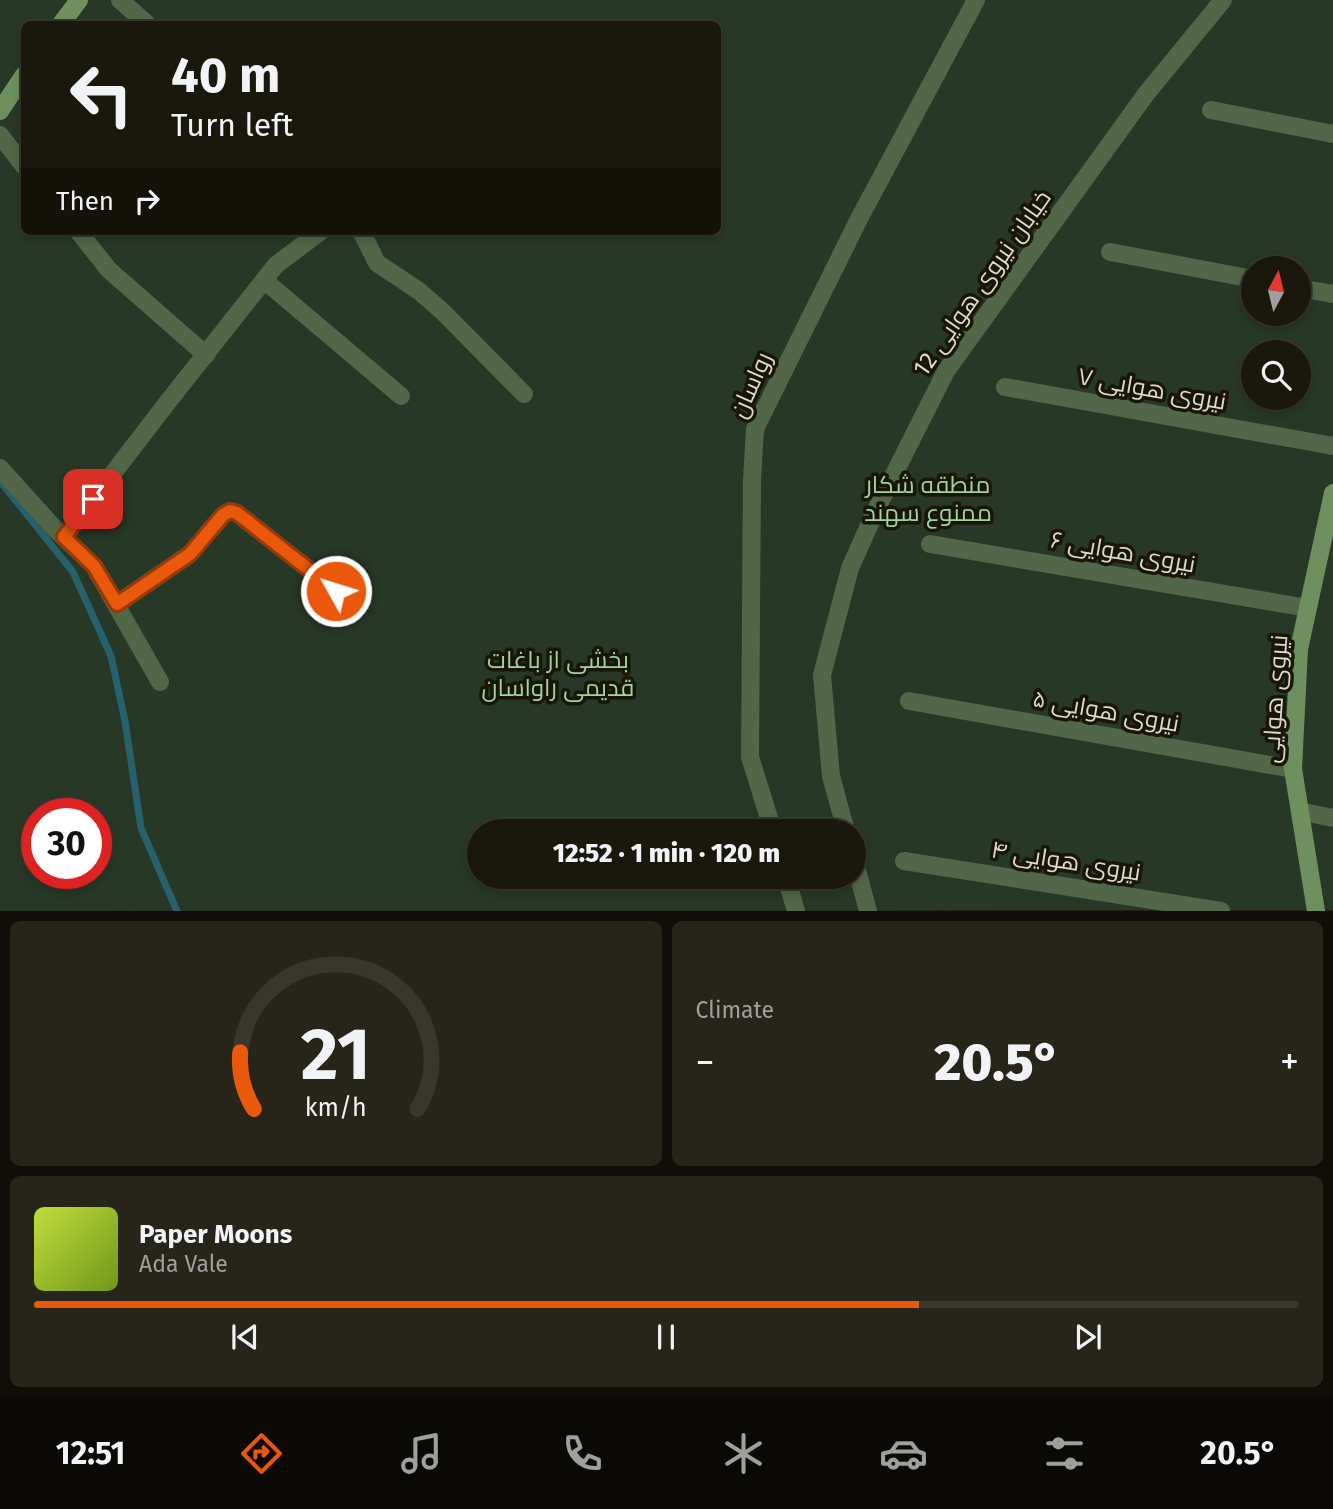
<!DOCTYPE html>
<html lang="en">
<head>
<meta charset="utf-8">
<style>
	:root { --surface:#1a170c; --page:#27241a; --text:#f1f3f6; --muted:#9f9f9d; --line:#38362d; --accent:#ea580c }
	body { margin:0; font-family:"Fira Sans",Cairo,sans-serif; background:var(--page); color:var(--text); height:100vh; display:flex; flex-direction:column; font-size:26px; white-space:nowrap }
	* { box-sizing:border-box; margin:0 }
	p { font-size:23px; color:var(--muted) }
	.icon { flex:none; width:38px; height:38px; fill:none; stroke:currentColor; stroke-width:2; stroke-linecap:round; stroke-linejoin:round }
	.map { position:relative; height:911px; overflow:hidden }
	.sheet { display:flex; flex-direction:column; gap:10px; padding:10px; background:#0e0d07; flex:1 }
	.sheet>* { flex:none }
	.guide { position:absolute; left:21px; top:21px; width:700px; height:214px; border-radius:10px; box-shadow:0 4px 10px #0003,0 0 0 2px var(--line); background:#1a170c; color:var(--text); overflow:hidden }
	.needle { width:46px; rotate:7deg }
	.tools { position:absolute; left:1241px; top:256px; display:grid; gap:14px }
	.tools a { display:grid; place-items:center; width:70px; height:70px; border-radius:50%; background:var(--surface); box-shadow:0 4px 10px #0003,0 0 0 2px var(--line); font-size:35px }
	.speed { position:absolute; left:21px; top:798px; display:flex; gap:14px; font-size:35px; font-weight:700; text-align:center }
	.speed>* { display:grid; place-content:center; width:91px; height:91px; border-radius:50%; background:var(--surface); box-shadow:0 4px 10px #0003,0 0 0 2px var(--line); line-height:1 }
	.speed .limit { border:10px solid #d22; background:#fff; color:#111 }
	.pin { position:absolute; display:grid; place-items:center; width:60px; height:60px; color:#fff; margin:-30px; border-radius:14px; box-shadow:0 4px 10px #0006 }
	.me { position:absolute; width:77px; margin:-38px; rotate:309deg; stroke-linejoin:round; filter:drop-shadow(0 0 5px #0008) }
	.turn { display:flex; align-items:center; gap:24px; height:147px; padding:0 35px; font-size:32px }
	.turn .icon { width:91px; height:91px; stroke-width:2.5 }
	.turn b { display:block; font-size:49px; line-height:60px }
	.then { display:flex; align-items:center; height:66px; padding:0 35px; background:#0003; gap:14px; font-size:26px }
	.big { font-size:52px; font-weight:800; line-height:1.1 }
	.sheet .card { flex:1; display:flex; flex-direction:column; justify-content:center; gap:10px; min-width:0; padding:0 24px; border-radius:10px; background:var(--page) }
	.sheet .dial { align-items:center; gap:0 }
	.dial svg { height:182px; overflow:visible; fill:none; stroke:var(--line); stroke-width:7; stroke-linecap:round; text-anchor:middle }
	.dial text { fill:var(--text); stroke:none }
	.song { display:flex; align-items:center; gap:21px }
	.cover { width:84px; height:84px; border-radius:10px; background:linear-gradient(135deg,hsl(70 70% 55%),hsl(80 70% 35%)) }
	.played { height:7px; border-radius:4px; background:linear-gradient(90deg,var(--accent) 70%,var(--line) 70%) }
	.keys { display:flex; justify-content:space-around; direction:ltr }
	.heat { display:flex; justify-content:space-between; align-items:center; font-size:38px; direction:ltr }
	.sheet .tiles { flex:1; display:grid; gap:10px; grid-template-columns:1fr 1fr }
	.card:last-child { grid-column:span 2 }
	.trip { position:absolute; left:467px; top:819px; width:399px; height:70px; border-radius:35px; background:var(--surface); box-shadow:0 4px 10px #0003,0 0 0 2px var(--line); font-weight:800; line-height:70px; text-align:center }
	.tabs { display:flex; height:112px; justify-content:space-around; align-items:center; background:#0a0905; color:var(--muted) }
	.tabs .icon { width:49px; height:49px }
	.tabs .selected { color:var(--accent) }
	.tabs b { font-size:32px; color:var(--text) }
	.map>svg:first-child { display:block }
	.green { fill:#273826; fill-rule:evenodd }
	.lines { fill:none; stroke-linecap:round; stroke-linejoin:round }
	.stream { stroke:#27616c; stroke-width:7 }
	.street { stroke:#516748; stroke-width:18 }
	.secondary { stroke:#6d905e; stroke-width:18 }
	.route-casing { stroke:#983908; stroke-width:18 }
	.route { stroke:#ea580c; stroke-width:12 }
	.labels { text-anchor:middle; stroke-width:7; stroke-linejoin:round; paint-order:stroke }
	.street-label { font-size:24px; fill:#dcdad0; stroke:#191607 }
	.park-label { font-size:24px; fill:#a1d39d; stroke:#191607 }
</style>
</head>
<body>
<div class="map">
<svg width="1333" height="911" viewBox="0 0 1333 911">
	<rect width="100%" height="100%" fill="#221f10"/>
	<path class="green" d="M0 0H1333V910L0 911ZM24 24H718V231H24ZM1253 268H1298V313H1253ZM1253 352H1298V397H1253ZM37 814H96V873H37ZM480 831H854V877H480Z"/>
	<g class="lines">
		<path class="stream" d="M0 481 73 572 111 656 125 721 141 828 177 911"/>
		<path class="street" d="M120 0 147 24
			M1211 110 1333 134
			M0 135 24 166
			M78 231 109 270 206 355
			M361 231 377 263 419 291 443 312 524 394
			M1110 252 1253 279
			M265 281 401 396
			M1298 288 1333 294
			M1005 387 1333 446
			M0 468 56 530 94 566 160 682
			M64 537 167 403 276 265 321 231
			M930 544 1308 608
			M117 604 190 554 223 515 230 511 237 513 336 591
			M909 701 1293 769
			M1309 813 1333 818
			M773 831 750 757 752 480 755 429 860 217 976 0
			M846 831 831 776 822 675 850 568 877 508 946 371 1146 94 1223 0
			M854 859 868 911
			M904 861 1221 911
			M786 877 796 911"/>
		<path class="secondary" d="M61 24 79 0
			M0 111 24 75
			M1316 911 1293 769 1299 649 1333 493"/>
	</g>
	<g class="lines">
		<g class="route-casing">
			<path id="route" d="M93 499 64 537 94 566 117 604 190 554 223 515 230 511 237 513 336 591"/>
		</g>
		<use href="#route" class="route"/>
	</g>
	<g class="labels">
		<g class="street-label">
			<text transform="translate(982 283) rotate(-55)" y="8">خیابان نیروی هوایی 12</text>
			<text transform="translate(751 385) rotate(-66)" y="8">رواسان</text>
			<text transform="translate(1152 389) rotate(10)" y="8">نیروی هوایی ۷</text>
			<text transform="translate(1123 552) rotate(10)" y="8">نیروی هوایی ۶</text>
			<text transform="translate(1275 699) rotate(-86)" y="8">نیروی هوایی</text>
			<text transform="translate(1106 711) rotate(10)" y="8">نیروی هوایی ۵</text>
			<text transform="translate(1066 861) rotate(9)" y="8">نیروی هوایی ۴</text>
		</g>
		<g class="park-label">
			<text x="928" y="493">منطقه شکار<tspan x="928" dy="28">ممنوع سهند</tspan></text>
			<text x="558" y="668">بخشی از باغات<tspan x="558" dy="28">قدیمی راواسان</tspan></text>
		</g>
	</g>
</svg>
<div class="tools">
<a><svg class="needle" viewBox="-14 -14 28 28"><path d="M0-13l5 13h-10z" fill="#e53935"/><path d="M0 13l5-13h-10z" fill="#9f9f9d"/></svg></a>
<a><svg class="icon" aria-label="search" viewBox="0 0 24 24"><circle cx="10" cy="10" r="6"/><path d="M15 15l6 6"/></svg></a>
</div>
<div class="speed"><div class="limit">30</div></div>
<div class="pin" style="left:93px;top:499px;background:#d93025"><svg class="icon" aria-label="arrive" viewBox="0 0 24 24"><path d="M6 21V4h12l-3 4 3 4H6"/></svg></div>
<svg class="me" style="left:336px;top:591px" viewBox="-20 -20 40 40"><circle r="17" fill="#ea580c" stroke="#fff" stroke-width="3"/><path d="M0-11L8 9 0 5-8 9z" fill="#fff"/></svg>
<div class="trip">12:52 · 1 min · 120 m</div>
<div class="guide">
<div class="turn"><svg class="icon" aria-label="left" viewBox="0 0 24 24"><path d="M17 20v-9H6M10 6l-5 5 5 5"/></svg><div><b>40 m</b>Turn left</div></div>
<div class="then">Then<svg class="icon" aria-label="right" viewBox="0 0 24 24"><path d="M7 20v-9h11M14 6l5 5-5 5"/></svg></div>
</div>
</div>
<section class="sheet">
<div class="tiles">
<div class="card dial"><svg viewBox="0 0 100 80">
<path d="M14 69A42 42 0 1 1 86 69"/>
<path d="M14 69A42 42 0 0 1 8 44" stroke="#ea580c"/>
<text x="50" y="56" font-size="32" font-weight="700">21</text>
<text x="50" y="72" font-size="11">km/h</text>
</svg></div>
<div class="card"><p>Climate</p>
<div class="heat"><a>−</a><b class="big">20.5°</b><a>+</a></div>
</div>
<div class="card">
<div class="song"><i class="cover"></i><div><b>Paper Moons</b><p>Ada Vale</p></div></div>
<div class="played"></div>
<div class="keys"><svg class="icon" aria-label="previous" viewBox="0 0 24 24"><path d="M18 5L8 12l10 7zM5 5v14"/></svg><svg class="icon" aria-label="pause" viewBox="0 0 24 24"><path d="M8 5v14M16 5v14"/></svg><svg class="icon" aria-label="next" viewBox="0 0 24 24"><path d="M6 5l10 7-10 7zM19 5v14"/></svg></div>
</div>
</div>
</section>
<nav class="tabs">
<b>12:51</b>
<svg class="icon selected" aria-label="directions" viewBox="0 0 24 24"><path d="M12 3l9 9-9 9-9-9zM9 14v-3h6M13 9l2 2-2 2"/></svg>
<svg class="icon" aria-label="music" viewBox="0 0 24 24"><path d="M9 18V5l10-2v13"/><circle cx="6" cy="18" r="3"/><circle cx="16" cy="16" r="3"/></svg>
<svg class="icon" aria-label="phone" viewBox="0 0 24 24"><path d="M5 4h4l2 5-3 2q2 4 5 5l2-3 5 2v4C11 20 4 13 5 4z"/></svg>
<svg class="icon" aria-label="climate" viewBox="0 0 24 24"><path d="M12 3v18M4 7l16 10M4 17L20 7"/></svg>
<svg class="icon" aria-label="car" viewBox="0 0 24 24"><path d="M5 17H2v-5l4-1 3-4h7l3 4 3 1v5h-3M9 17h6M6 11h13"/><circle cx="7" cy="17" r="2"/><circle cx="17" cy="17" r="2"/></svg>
<svg class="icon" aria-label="filters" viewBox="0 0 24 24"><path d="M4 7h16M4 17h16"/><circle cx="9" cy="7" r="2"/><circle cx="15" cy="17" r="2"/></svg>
<b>20.5°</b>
</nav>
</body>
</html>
